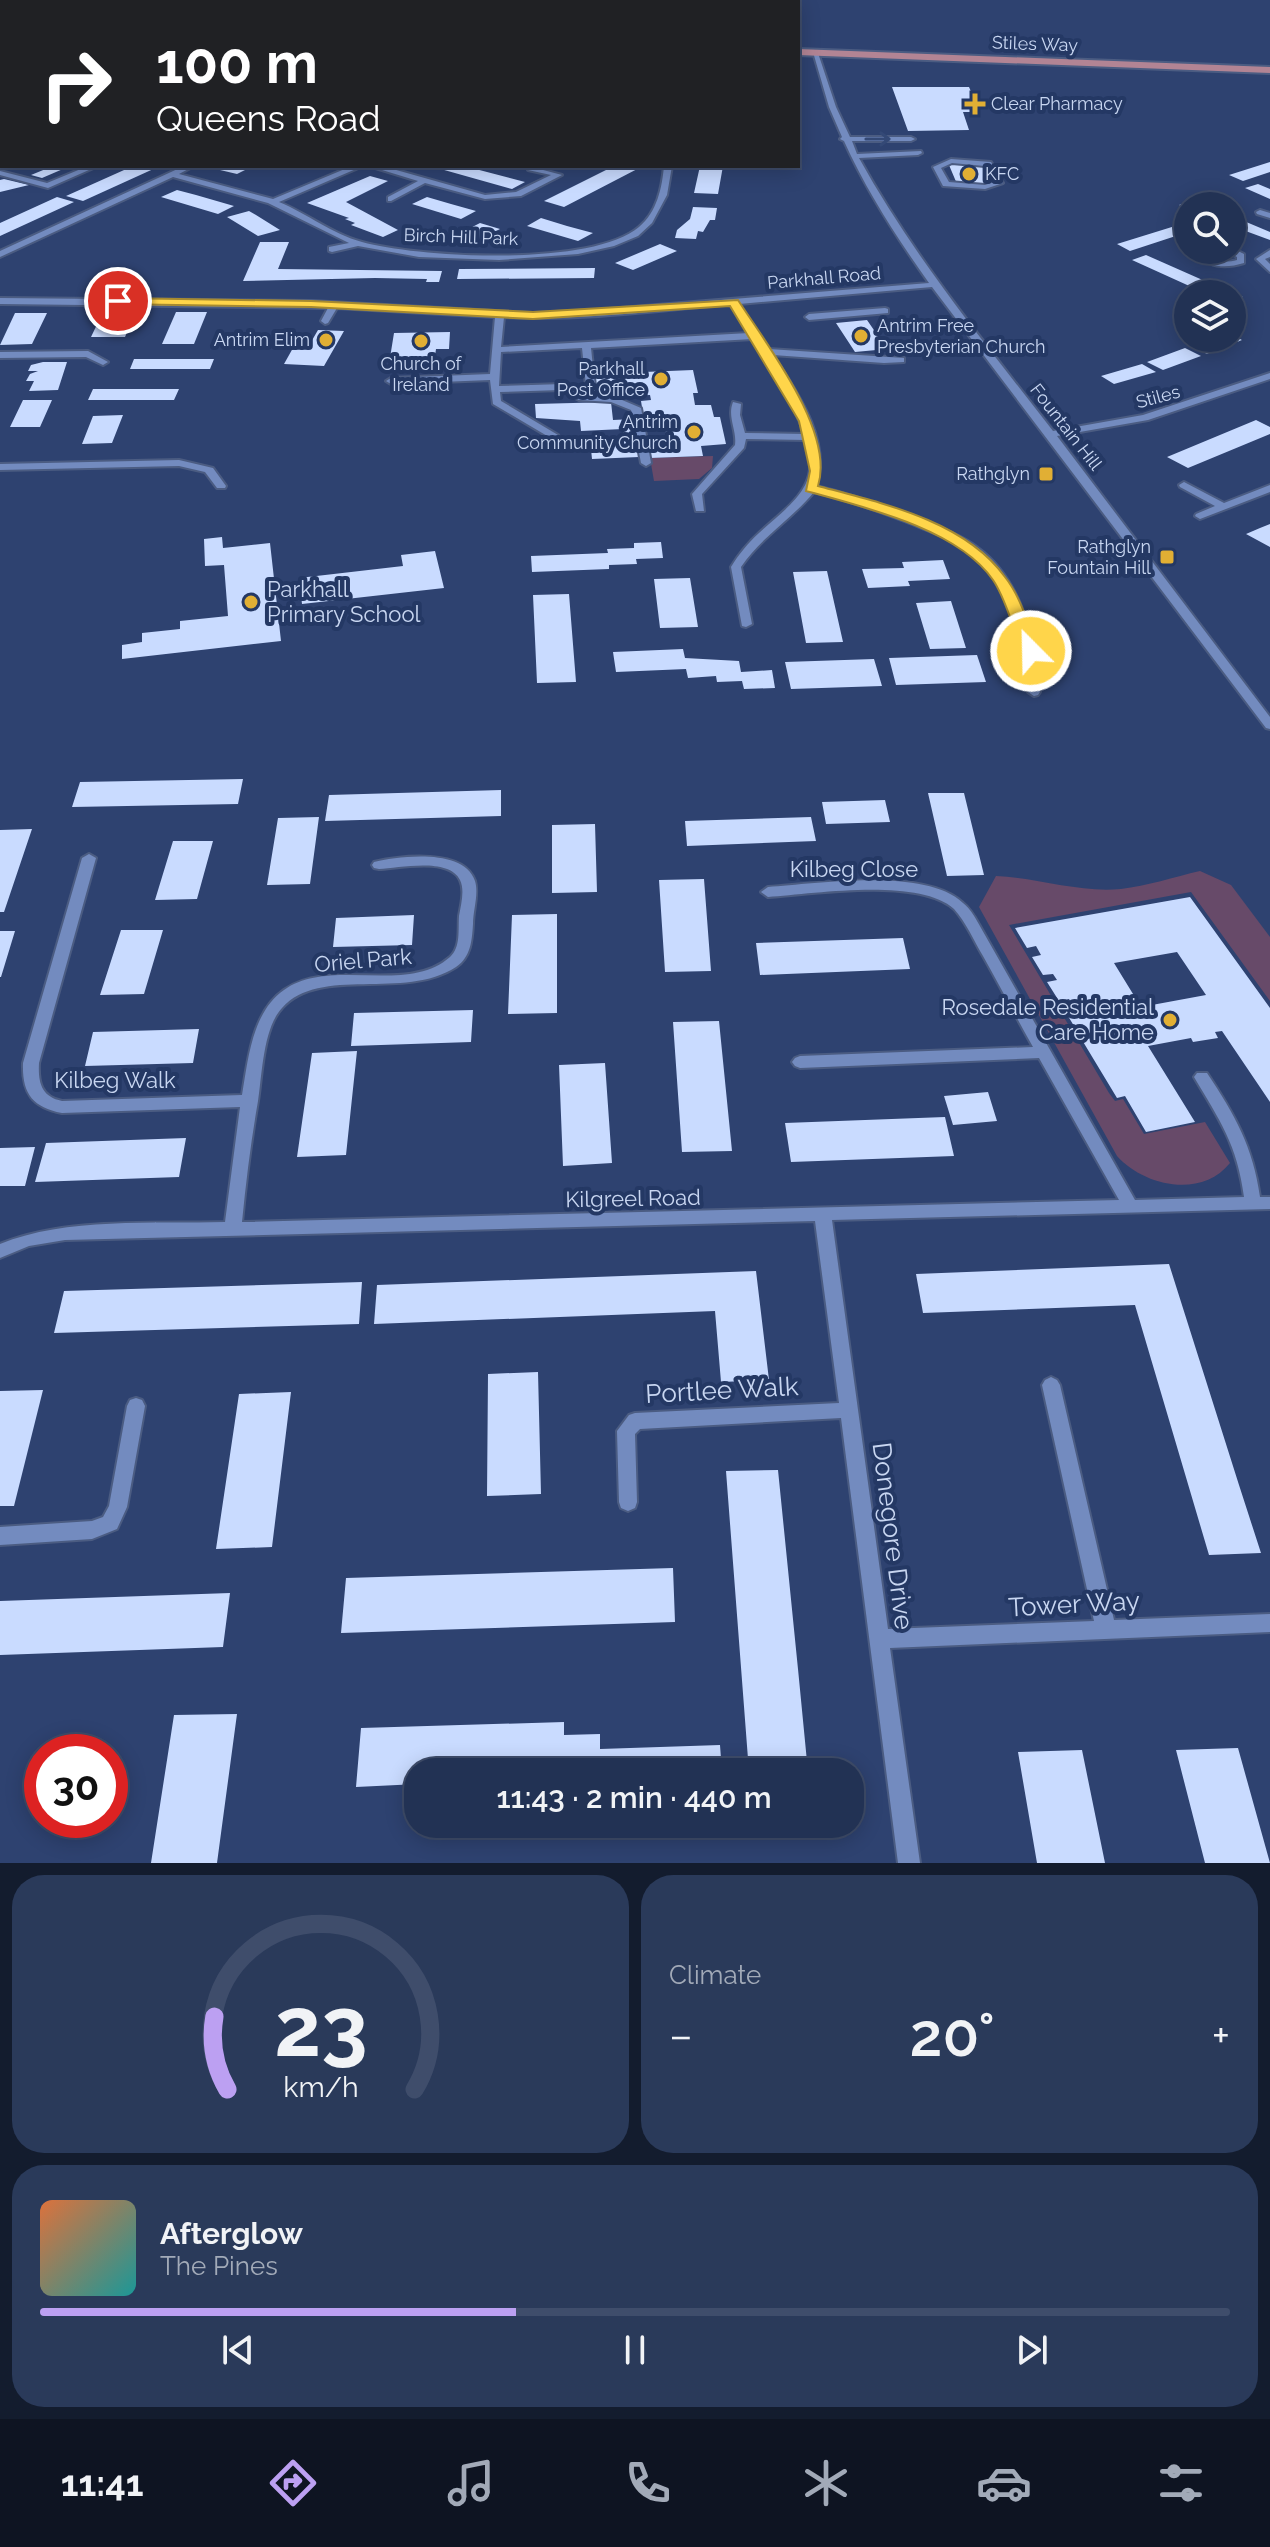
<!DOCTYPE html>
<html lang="en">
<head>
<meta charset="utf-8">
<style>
	:root { --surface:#223254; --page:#2a3a5a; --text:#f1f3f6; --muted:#a2aab8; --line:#3f4d6b; --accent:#bca0f2 }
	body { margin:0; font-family:Raleway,sans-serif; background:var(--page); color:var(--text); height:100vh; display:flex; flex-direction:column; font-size:30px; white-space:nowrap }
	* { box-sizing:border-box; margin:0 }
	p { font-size:26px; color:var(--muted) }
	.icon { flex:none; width:44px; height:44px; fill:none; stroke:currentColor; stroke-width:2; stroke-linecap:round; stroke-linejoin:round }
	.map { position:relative; height:1863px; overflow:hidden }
	.details { display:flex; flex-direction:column; gap:12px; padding:12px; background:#131c2e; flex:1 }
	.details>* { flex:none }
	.guide { position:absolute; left:0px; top:0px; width:800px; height:168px; box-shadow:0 4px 20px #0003,0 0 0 2px var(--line); background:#202124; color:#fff; overflow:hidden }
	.tools { position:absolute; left:1174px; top:192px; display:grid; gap:16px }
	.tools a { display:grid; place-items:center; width:72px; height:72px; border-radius:50%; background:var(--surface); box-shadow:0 4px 20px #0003,0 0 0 2px var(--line); font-size:40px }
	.speed { position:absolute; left:24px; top:1734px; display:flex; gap:16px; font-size:40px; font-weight:700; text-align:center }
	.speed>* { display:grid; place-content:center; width:104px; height:104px; border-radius:50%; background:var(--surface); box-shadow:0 4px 20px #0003,0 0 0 2px var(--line); line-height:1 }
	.speed .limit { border:12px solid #d22; background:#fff; color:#111 }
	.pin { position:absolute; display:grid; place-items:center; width:68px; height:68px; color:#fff; margin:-34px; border:4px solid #fff; border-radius:50%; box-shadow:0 2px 8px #0007 }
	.me { position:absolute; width:88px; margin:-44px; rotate:337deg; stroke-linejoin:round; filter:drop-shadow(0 0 6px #0008) }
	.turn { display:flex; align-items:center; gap:28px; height:168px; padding:0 24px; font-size:36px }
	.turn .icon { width:104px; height:104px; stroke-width:2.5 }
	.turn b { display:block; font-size:56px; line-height:68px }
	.big { font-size:60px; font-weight:600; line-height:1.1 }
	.details .card { flex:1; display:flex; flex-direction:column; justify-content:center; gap:12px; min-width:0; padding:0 28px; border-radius:32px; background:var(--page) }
	.details .dial { align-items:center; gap:0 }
	.dial svg { height:208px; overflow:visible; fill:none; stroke:var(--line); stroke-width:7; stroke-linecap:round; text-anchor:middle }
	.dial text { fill:var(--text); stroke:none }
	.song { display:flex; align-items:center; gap:24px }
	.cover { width:96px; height:96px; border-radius:12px; background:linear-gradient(135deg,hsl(20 70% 55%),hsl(180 70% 35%)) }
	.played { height:8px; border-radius:4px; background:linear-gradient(90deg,var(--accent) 40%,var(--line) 40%) }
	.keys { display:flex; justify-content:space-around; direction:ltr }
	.heat { display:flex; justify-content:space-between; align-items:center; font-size:44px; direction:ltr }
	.details .tiles { flex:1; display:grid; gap:12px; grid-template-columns:1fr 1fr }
	.card:last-child { grid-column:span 2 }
	.trip { position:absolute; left:404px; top:1758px; width:460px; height:80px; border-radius:32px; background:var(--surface); box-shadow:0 4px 20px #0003,0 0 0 2px var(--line); font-weight:600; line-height:80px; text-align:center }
	.tabs { display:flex; height:128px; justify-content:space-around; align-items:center; background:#0e1422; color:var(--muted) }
	.tabs .icon { width:56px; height:56px }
	.tabs .active { color:var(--accent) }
	.tabs b { font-size:36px; color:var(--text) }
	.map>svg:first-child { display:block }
	.green { fill:#674a69 }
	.building { fill:#c9dbff; fill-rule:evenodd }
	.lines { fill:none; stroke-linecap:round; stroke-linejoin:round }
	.minor-casing { stroke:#4b5c82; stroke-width:4 }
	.major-casing { stroke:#4b5c82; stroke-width:4 }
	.minor { fill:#738bbf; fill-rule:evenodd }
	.major { fill:#b28494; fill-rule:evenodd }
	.oneway { stroke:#344976 }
	.route { fill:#ffd54a; stroke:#a68a30; stroke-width:2 }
	.poi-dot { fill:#e1af34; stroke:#243864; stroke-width:3 }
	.labels { text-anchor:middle; stroke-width:8; stroke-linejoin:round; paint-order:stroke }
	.far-street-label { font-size:18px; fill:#c8d6f1; stroke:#243864 }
	.far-poi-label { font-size:18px; fill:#c8d6f1; stroke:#243864; text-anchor:end }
	.poi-label { font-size:22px; fill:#c8d6f1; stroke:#243864; text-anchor:start }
	.street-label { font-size:22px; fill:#c8d6f1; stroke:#243864 }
	.near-street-label { font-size:26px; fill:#c8d6f1; stroke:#243864 }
</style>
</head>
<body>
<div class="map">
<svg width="1270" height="1863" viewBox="0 0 1270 1863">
	<rect width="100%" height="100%" fill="#2e4270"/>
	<path class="green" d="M0 0H310L2 2V15Z
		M713 456 712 468 699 479 654 481 650 458Z
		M1200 871 1231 885 1270 937V1001L1191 892 1009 925 1109 1093 1115 1101 1123 1099 1144 1134 1205 1122 1230 1163C1201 1199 1144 1186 1117 1156L979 907 996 876C1038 878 1079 893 1121 889 1147 886 1174 877 1200 871Z"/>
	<path class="building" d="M892 87H969L980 112H963L969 130 908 131Z
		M1270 162V172L1243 181 1229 175Z
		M949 165H982L990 183 957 184Z
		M53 166H70L42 178 31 175Z
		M133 166H160L83 201 66 196Z
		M228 166H253L237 174 220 170Z
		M430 166H464L525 182 512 189Z
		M600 166H643L564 207 544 201 608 169Z
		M700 166H723L718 194 694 193Z
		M370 176 388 181 346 202 398 230 383 237 351 225 355 223 345 219 349 218 307 203Z
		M4 179 29 185 0 192V180Z
		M1258 184 1270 189V199L1245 188Z
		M177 190 196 195 234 206 218 214 161 197Z
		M57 197 74 202 0 236V223Z
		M427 197 451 204 476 211 461 219 412 204Z
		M1203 197 1220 204 1188 209 1179 205Z
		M693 207 717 208 715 220H710L703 232 698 231 696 239 675 238 677 230 690 219Z
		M249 211 256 215 280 230 258 236 227 217Z
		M1232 216 1270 232V240L1232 226Z
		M541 218 567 226 593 233 578 241 527 226Z
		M1188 222V232L1130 251 1117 244Z
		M480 223 500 229 467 246 447 240Z
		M260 242H289L278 269 442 271 439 282H426L427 279 375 278 243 281Z
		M660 244 677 251 633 270 615 263Z
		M1146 255 1232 293 1243 297 1232 301V294H1207L1132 260Z
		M595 268 594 278 457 279 459 269Z
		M136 311 125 337H91L103 312Z
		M176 312H207L194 344H162Z
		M15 313H47L32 344 0 345Z
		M867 320 887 349 855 352 836 323Z
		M318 330 344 331 324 366 284 364 293 348 307 349Z
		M450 332 449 349H436L434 363 389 364 394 333Z
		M1232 335 1242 340 1207 354 1191 346Z
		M1185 348 1201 356 1163 370 1147 362Z
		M134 359H214L210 369H130Z
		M43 362H67L58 390 29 391 34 381H26L30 374 38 371H28L31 365Z
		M1142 364 1156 372 1114 384 1101 376Z
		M693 370 698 393H693L695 405H711L714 417H720L726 444 701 446 703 456 650 458 649 447H669L663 419 644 420 641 401 651 400 650 395 598 397 595 374Z
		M93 389H179L174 400H88Z
		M23 400H52L40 427H10Z
		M611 402 613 420 634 419 639 457 592 459 590 439 624 438 623 429 581 431 580 421 536 418 535 404Z
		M123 415 112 443 82 444 93 416Z
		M1256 420 1270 427V434L1188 468 1167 457Z
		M1270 524V547L1246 534 1260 528Z
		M222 537 223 548 270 543 281 641 122 659V645L142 642V633L180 629V621L228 616 224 565 205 566 204 539Z
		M661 542 663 558 636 559 637 564 609 565V569L532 572 531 556 608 553 607 549 634 548V543Z
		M435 551 444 588 302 604 299 578 403 566 401 555Z
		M943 560 950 579 908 581 910 586 868 588 862 569 904 568 902 562Z
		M827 571 843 642 806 643 793 572Z
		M690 578 698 627 660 628 654 579Z
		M569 594 576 682 537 683 533 595Z
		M951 601 966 648 930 649 916 603Z
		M683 649 685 658 739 661 741 672 772 670 775 688 744 689 742 681 717 682 716 676 688 678 686 669 616 672 613 652Z
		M977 655 986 682 896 685 889 658Z
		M874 659 882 686 791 689 785 662Z
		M243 779 238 804 72 807 80 782Z
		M501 790V816L325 821 329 795Z
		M928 793H964L984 875 947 876Z
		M885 800 890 822 826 824 822 802Z
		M319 817 310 884 267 885 278 818Z
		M811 817 816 841 687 846 685 821Z
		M595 824 597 892 552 893V825Z
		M32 829 4 912H0V830Z
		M173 841H213L197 899 155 900Z
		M704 879 711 971 665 972 659 880Z
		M1190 897 1270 1008V1102L1222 1031 1215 1032 1218 1038 1193 1042 1191 1038 1148 1046 1195 1122 1146 1132 1125 1096 1117 1098 1082 1040 1093 1038 1087 1029 1077 1031 1065 1011 1075 1009 1069 999 1059 1001 1047 982 1057 980 1053 974 1043 975 1032 957 1041 955 1036 946 1027 948 1015 928ZM1177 952 1206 995 1141 1007 1114 963Z
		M557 914V1013L508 1014 512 915Z
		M414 915 412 945 333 947 336 918Z
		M121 930H163L144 994 100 995Z
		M0 931H15L1 977H0Z
		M903 938 910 969 760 975 756 943Z
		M473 1010 471 1042 351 1046 354 1013Z
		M719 1021 732 1151 682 1152 673 1022Z
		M199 1029 193 1063 85 1066 93 1032Z
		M357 1051 346 1155 297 1157 312 1053Z
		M605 1063 612 1163 563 1166 559 1065Z
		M988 1092 997 1121 953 1125 944 1096Z
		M945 1117 954 1156 791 1162 785 1123Z
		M186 1138 179 1177 35 1182 46 1143Z
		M35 1147 25 1186H0V1148Z
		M1169 1264 1239 1485 1261 1553 1209 1555 1135 1305 923 1313 916 1274Z
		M756 1271 769 1380 721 1382 715 1311 374 1324 377 1285Z
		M362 1282 359 1324 54 1333 64 1291Z
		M538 1372 541 1494 487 1496 488 1374Z
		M43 1390 14 1506H0V1391Z
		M291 1392 272 1547 216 1549 239 1394Z
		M778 1470 798 1669 808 1772H749L726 1471Z
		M673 1568 675 1622 341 1633 346 1578Z
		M230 1593 223 1647 0 1655V1601Z
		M237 1714 217 1863H151L174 1715Z
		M564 1722V1735L600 1734V1749L720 1745 722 1772H418V1784L356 1787 361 1728Z
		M1238 1748 1270 1863H1205L1176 1750Z
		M1082 1750 1105 1863H1037L1018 1752Z"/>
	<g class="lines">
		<g class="minor-casing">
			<path id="minor" d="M529 0H536L528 2Z
				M813 52 818 53 836 107 850 137H911L915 139 911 141H852L857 154 921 151 922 153 918 155 859 158C913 256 984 342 1053 431L1143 415 1270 373V379L1148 420 1057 436 1270 717V729L1266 728 932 287 739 304 769 349 904 358V362L884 363 773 355C796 391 832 441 816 486 850 494 884 506 916 519 937 527 960 534 978 548 1022 580 1035 641 1040 692L1038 695 1034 696 1028 692C1024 643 1013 586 973 554 954 539 929 531 907 522 876 510 845 499 814 492 792 519 761 537 741 567L752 624 746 627 742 626 731 567C739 554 748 543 759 533 789 505 822 487 807 440L746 439 744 448 702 494 704 511H696L692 494 735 445C737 430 727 417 733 402L741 404 740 415 745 433 805 434 788 395 753 339 591 348 596 396 615 397 641 408 651 463 646 466 641 463 631 410 611 402 579 400 561 390 500 392 501 401 558 435 559 437 554 440 493 404 490 380 391 384 386 381 391 378 490 374 495 317 337 308 328 323 325 324 321 321 328 308 0 304V298L311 301 533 313 596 310 929 283C897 238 866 190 844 141L840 139 842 137 829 107ZM730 304 749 333 501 347 504 317C579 321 656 311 730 304ZM582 348 587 395 563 384 499 386 501 352Z
				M951 159 991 162 1003 183 985 189 943 186 933 167ZM952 163 985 166 994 182 985 185 949 182 941 168Z
				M88 166H98L48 188 0 175V171L47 183Z
				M184 166H194L179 174 273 199 352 166H363L279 202C308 214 332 234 362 242 420 258 592 267 639 227 657 212 662 188 664 166H672L667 195 652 223 638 236 614 246 578 254 499 260 419 257 358 246 332 252 329 251V247L349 243 268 203 173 177 0 257V251Z
				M369 166H382L485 195 516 192 551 175 528 170V166L562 175 521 196 485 199 425 183 391 201H388V197L418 181Z
				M1260 210 1270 213V218L1257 214 1256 212Z
				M1232 248 1244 254V263C1227 268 1210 269 1199 254L1203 250H1213L1208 255C1216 262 1226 263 1237 260V257L1225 250Z
				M1270 250V257L1265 259 1270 264V272L1256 259Z
				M885 308 888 309V313L809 320 805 317 809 314Z
				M88 351 108 362 103 365 86 357 0 358V352Z
				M179 460 213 468 226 486 225 488H217L205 472 179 466 0 470V464Z
				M1184 482 1224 503 1270 485V492L1200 519 1195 516 1196 514 1215 506 1180 487 1179 485Z
				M89 854 96 858 39 1063C38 1082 41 1097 62 1101L242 1095C248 1060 252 1012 284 990 330 957 407 995 450 957 461 947 458 930 459 916 461 905 465 890 460 880 449 857 399 868 379 869L374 868 372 865 374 862C400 856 464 848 475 881 479 894 473 910 473 924 472 940 471 957 456 967 404 1001 320 965 282 1008 263 1028 262 1076 258 1101 251 1141 246 1181 242 1222L1119 1200 1039 1058 800 1068 795 1066 792 1062 795 1058 800 1056 1033 1047C1016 1017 1000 986 983 956 974 941 966 922 954 909 919 877 813 894 768 897L761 892 768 887C817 884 925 867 963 903 971 909 976 919 981 928L1135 1200 1244 1197C1237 1144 1220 1121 1194 1077L1197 1073H1207C1235 1115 1253 1147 1260 1197H1270V1209L832 1220 888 1629 1094 1621 1042 1385 1045 1380 1051 1377 1057 1380 1060 1385 1114 1620 1270 1614V1632L890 1648 920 1863H898L841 1418 640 1429 635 1434 637 1502 635 1508 628 1511 621 1508 619 1502 617 1431 629 1415 635 1413 839 1403 815 1221 65 1240 29 1246 0 1258V1244C66 1217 154 1224 225 1222L240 1107 62 1113C32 1107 22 1093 23 1063L82 858Z
				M136 1398 142 1400 145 1406 127 1507 117 1529 92 1539 0 1545V1527L92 1521 103 1517 109 1506 127 1406 130 1400Z"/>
		</g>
		<g class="major-casing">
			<path id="major" d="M0 36H2V42H0Z
				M798 49 1270 67V73L798 55Z"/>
		</g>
		<use href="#minor" class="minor"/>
		<use href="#major" class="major"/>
	</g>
	<defs><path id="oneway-shaft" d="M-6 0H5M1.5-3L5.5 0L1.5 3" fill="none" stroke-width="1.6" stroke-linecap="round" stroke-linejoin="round" transform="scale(2)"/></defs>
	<use class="oneway" href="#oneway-shaft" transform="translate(878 139)"/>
	<path class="route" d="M118 298 311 301 533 312 738 300C767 345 835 432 818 486 882 503 965 521 1005 577 1021 597 1029 627 1039 651L1026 654C1012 631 1008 602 993 580 958 529 864 507 806 491L810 471 799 421 730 306 533 319 311 307 114 304Z"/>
	<g class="poi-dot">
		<path d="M971 92h8v8h8v8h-8v8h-8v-8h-8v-8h8z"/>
		<circle cx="969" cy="174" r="8"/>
		<circle cx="861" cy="336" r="8"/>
		<circle cx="326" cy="340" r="8"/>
		<circle cx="421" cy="341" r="8"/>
		<circle cx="661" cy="379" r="8"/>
		<circle cx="694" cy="432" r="8"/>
		<rect x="1038" y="466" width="16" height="16" rx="4"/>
		<rect x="1159" y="549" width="16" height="16" rx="4"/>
		<circle cx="251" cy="602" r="8"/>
		<circle cx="1170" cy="1020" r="8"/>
	</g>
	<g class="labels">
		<g class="far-street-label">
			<text transform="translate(1035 44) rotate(2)" y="6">Stiles Way</text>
			<text transform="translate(461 237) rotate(2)" y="6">Birch Hill Park</text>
			<text transform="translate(824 278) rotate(-5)" y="6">Parkhall Road</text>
			<text transform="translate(1158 397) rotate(-15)" y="6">Stiles</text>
			<text transform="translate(1066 427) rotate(52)" y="6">Fountain Hill</text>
		</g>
		<g class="far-poi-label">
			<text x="991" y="110" text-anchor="start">Clear Pharmacy</text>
			<text x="985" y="180" text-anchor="start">KFC</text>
			<text x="877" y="332" text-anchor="start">Antrim Free<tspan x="877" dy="21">Presbyterian Church</tspan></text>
			<text x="310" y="346">Antrim Elim</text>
			<text x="421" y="370" text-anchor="middle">Church of<tspan x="421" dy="21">Ireland</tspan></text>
			<text x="645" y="375">Parkhall<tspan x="645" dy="21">Post Office</tspan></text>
			<text x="678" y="428">Antrim<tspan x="678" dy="21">Community Church</tspan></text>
			<text x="1030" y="480">Rathglyn</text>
			<text x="1151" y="553">Rathglyn<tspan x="1151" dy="21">Fountain Hill</tspan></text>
		</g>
		<g class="poi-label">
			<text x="267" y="597">Parkhall<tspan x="267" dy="25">Primary School</tspan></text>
			<text x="1154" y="1015" text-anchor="end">Rosedale Residential<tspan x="1154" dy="25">Care Home</tspan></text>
		</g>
		<g class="street-label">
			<text x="854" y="877">Kilbeg Close</text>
			<text transform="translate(363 960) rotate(-5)" y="8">Oriel Park</text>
			<text x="115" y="1088">Kilbeg Walk</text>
			<text transform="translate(633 1198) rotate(-1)" y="8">Kilgreel Road</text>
		</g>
		<g class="near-street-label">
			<text transform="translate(722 1390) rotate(-3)" y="9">Portlee Walk</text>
			<text transform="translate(893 1536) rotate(83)" y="9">Donegore Drive</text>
			<text transform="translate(1074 1604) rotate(-3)" y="9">Tower Way</text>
		</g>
	</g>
</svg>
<div class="tools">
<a><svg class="icon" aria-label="search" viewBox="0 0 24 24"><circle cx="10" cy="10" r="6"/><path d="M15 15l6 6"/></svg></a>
<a><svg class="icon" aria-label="layers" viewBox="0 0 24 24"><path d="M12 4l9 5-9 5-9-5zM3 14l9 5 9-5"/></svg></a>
</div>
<div class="speed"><div class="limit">30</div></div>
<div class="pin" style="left:118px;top:301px;background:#d93025"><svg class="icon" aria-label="arrive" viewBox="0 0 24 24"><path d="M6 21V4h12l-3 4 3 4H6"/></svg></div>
<svg class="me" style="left:1031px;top:651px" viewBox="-20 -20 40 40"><circle r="17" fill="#ffd54a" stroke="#fff" stroke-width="3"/><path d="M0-11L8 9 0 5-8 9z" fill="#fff"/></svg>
<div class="trip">11:43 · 2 min · 440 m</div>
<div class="guide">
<div class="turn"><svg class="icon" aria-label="right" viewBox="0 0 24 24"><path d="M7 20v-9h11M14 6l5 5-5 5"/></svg><div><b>100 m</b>Queens Road</div></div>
</div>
</div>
<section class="details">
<div class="tiles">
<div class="card dial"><svg viewBox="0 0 100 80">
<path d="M14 69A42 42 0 1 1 86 69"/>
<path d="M14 69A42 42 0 0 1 9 41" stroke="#bca0f2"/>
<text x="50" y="56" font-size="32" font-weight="700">23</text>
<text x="50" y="72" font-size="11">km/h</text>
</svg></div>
<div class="card"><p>Climate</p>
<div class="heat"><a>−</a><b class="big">20°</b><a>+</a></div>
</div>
<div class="card">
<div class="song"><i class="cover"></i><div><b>Afterglow</b><p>The Pines</p></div></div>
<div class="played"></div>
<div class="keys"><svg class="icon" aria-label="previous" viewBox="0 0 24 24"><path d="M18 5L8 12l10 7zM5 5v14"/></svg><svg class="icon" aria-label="pause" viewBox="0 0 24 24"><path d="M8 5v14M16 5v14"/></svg><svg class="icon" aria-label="next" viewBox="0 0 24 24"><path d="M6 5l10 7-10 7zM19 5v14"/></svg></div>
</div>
</div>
</section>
<nav class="tabs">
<b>11:41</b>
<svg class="icon active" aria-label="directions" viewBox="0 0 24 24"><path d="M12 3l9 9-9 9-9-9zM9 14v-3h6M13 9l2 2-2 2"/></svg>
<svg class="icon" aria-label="music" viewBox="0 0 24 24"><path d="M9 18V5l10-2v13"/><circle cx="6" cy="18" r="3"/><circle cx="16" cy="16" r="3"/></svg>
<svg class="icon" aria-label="phone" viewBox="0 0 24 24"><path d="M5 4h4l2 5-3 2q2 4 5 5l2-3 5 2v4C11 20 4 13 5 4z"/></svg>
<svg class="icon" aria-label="climate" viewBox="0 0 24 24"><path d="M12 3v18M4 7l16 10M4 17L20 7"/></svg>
<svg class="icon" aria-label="car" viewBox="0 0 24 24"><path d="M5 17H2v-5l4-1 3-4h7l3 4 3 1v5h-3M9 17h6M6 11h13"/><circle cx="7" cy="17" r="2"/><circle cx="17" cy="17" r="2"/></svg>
<svg class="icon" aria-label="filters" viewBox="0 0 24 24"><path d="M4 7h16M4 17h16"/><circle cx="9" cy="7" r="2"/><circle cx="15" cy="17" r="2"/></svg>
</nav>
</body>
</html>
